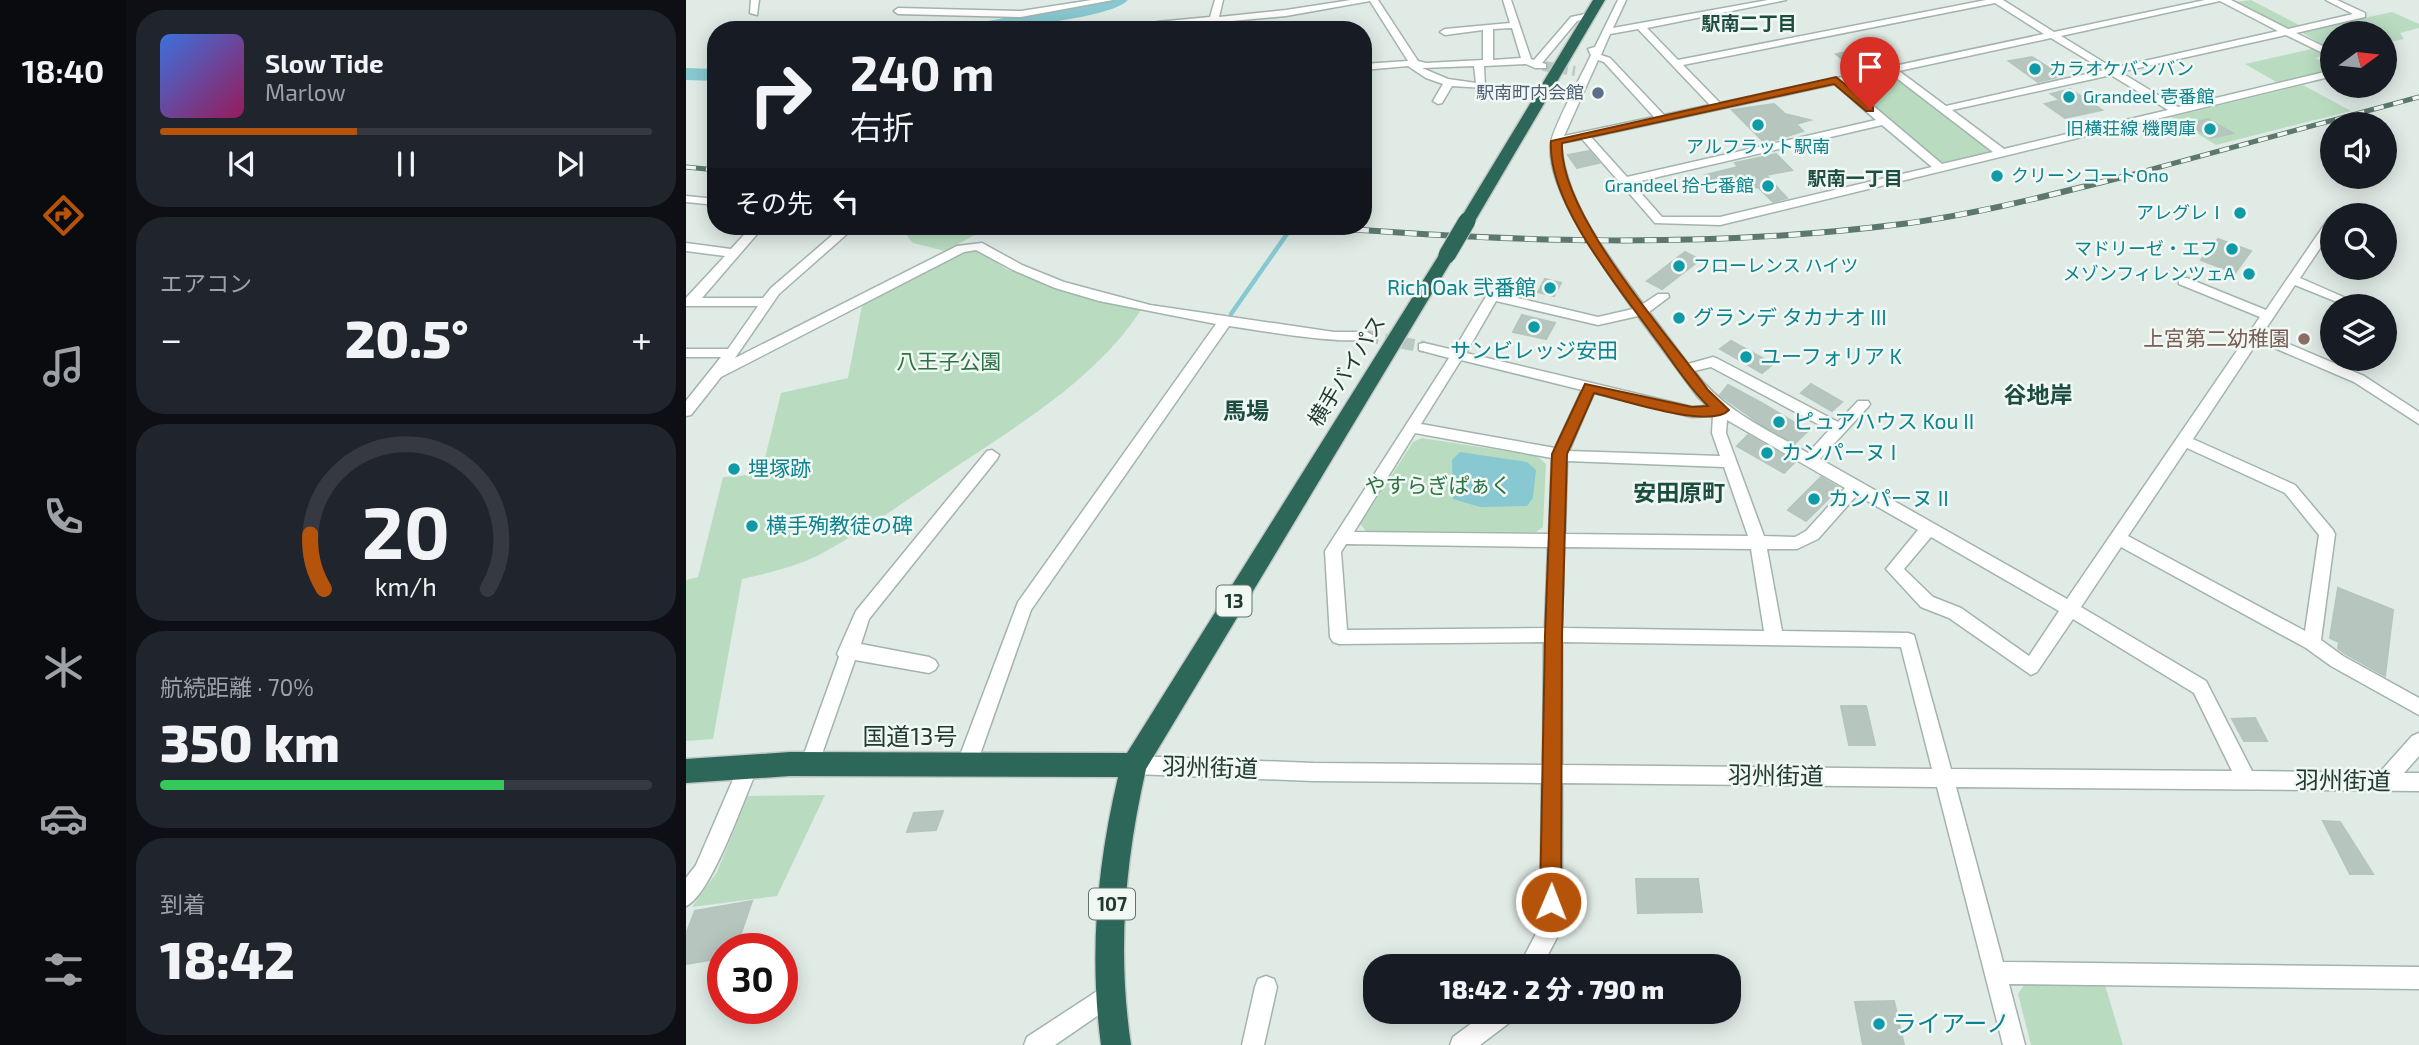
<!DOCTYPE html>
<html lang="ja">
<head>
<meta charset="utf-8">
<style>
	:root { --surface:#171b24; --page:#20242c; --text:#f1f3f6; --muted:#9ea1a6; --line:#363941; --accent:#b45309 }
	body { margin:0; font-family:"Exo 2","Noto Sans JP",sans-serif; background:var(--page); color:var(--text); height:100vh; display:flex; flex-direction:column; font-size:26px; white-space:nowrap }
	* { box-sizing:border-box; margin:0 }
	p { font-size:23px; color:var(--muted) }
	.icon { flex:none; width:38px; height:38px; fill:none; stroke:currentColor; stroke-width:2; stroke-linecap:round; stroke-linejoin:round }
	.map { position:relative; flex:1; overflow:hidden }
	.details { display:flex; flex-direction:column; gap:10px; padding:10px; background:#0d0f14; width:560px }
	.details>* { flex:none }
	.banner { position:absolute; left:21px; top:21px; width:665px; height:214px; border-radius:28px; box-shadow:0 4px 18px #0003; background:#171b24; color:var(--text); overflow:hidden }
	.needle { width:46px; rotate:75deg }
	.tools { position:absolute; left:1634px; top:21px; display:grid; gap:14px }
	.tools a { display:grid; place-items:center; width:77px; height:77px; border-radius:50%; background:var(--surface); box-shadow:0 4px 18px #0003; font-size:35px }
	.speed { position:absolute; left:21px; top:933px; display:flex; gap:14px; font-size:35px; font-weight:700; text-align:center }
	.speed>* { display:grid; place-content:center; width:91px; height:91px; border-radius:50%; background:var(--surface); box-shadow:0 4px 18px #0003; line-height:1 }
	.speed .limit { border:10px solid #d22; background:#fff; color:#111 }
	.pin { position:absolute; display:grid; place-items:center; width:60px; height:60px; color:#fff; margin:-72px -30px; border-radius:50% 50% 50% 0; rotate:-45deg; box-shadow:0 0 7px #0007 }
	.pin .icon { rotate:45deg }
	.me { position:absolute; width:77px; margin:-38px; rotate:1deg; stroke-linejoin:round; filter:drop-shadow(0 0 5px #0008) }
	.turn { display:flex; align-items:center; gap:24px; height:147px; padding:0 28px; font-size:32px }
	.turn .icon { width:91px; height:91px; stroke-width:2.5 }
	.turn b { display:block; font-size:49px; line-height:60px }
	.then { display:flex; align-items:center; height:66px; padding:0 28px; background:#0003; gap:14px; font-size:26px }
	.big { font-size:52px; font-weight:800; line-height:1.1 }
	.details .tile { flex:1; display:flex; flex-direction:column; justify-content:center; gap:10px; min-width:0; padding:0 24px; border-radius:28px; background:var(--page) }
	.details .dial { align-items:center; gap:0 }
	.dial svg { height:182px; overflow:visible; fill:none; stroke:var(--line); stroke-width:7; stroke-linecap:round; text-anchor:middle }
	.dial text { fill:var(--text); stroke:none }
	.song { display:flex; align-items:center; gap:21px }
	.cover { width:84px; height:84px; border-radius:10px; background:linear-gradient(135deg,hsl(220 70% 55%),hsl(330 70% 35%)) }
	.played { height:7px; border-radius:4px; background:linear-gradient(90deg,var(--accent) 40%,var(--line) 40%) }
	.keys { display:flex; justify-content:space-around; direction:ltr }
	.heat { display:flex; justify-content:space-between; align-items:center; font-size:38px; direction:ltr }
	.charge { height:10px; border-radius:5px; background:linear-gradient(90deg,#34c759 70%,var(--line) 0) }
	.trip { position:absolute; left:677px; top:954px; width:378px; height:70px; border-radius:28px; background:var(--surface); box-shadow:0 4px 18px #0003; font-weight:800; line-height:70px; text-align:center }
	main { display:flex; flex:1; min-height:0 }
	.dock { display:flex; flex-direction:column; width:126px; justify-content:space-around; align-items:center; background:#090b0e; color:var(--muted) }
	.dock .icon { width:49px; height:49px }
	.dock .current { color:var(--accent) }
	.dock b { font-size:32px; color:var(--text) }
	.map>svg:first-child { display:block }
	.green { fill:#b9dcc1 }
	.water { fill:#88c8d0 }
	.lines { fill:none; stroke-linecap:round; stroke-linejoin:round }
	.stream { stroke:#88c8d0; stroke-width:4.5 }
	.river { fill:#88c8d0; fill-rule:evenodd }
	.building { fill:#b6c6bf; stroke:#b3c5bd; stroke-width:2 }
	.minor-tunnel-far1 { stroke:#bac8c2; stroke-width:10; stroke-dasharray:10 5; stroke-linecap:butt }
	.minor-tunnel { stroke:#bac8c2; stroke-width:12; stroke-dasharray:12 6; stroke-linecap:butt }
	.minor-casing { stroke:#a3b3ad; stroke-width:3 }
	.highway-casing { stroke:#c1c8c6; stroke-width:3 }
	.minor { fill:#fff; fill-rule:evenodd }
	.highway { fill:#2d6759; fill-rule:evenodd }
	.rail-far1-casing { stroke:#5b776e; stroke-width:5 }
	.rail-casing { stroke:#5b776e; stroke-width:6 }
	.rail-far1 { stroke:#f1f8f4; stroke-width:3.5; stroke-dasharray:10; stroke-linecap:butt }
	.rail { stroke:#f1f8f4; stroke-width:4.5; stroke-dasharray:12; stroke-linecap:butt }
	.highway-bridge-casing { stroke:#c1c8c6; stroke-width:19; stroke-linecap:butt }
	.highway-bridge { stroke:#2d6759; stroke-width:17 }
	.route { fill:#b45309; stroke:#753606; stroke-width:2 }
	.culture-dot { fill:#0f9aa8; stroke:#f1f8f4; stroke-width:2.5 }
	.service-dot { fill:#5c6f8a; stroke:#f1f8f4; stroke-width:2.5 }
	.education-dot { fill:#8d6e63; stroke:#f1f8f4; stroke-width:2.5 }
	.labels { text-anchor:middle; stroke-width:5; stroke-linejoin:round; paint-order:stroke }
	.far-culture-label { font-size:18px; fill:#0d838f; stroke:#f1f8f4; text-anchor:end }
	.far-service-label { font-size:18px; fill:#4e5e75; stroke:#f1f8f4; text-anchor:end }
	.far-neighbourhood-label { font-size:19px; font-weight:bold; fill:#1d4d40; stroke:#f1f8f4 }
	.shield { fill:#f1f8f4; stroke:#5f746d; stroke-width:2 }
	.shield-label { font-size:19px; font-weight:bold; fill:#213b33 }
	.culture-label { font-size:21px; fill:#0d838f; stroke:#f1f8f4; text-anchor:start }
	.education-label { font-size:21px; fill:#785e54; stroke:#f1f8f4; text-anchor:end }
	.park-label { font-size:21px; fill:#2c7244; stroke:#f1f8f4 }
	.street-label { font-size:21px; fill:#213b33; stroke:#f1f8f4 }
	.neighbourhood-label { font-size:23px; font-weight:bold; fill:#1d4d40; stroke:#f1f8f4 }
	.near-street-label { font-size:24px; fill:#213b33; stroke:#f1f8f4 }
	.near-culture-label { font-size:24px; fill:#0d838f; stroke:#f1f8f4; text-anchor:start }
</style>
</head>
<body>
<main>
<nav class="dock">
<b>18:40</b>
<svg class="icon current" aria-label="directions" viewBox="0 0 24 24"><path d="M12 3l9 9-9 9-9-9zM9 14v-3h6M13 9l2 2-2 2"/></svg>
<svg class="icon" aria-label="music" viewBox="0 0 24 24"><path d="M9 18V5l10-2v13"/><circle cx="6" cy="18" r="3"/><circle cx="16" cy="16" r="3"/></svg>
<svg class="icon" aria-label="phone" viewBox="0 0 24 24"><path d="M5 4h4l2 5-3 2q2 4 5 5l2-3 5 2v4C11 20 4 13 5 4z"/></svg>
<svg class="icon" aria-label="climate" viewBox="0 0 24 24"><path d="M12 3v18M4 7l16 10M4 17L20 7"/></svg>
<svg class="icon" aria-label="car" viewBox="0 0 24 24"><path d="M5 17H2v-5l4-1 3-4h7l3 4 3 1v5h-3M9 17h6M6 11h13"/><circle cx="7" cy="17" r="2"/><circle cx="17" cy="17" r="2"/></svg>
<svg class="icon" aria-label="filters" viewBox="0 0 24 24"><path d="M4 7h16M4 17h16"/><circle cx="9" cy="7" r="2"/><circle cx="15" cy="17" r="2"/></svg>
</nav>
<section class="details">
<div class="tile">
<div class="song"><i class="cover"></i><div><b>Slow Tide</b><p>Marlow</p></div></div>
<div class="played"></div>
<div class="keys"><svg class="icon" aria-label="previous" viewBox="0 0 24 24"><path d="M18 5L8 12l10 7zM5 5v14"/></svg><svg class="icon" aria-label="pause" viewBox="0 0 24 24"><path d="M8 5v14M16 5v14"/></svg><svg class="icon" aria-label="next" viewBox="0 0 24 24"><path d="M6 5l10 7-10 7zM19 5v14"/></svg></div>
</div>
<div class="tile"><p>エアコン</p>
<div class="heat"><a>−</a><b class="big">20.5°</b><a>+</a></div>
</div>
<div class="tile dial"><svg viewBox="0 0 100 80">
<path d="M14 69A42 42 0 1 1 86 69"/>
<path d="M14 69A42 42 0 0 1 8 45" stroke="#b45309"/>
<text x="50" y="56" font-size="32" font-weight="700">20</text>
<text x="50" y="72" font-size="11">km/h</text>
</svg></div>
<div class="tile"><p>航続距離 · 70%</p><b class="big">350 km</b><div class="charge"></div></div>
<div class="tile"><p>到着</p><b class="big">18:42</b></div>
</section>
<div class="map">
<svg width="1733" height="1045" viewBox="0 0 1733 1045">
	<rect width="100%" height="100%" fill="#e0ebe6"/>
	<path class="green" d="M1565 0 1617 27 1602 30 1549 2Z
		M1706 12 1733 24V28L1714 33 1718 39 1699 43V33H1647V51L1615 32Z
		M1626 49 1638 55 1629 58 1647 67V70L1592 83 1559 64Z
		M1204 75 1211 76 1306 148 1305 152 1261 163 1252 161 1161 87 1163 83Z
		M1617 85 1665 111 1530 145 1485 117Z
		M225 226H289L294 232 259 251 227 243 221 236Z
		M292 249 320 269 397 297 455 310C411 378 334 424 268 468 224 498 180 530 133 555 108 567 83 573 56 579L27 739 0 741V580L12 577 37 477 75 474 95 393 162 378 176 305 273 253Z
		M736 438 851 456 860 464 857 527 850 532 680 531 674 524 727 442Z
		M139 795 91 896 6 907 31 872 62 796Z
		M1340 982 1419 985 1437 1045H1345L1332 994Z"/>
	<path class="water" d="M774 452 841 462 850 470 847 498 841 506 794 507 767 499 766 460Z"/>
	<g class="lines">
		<path class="stream" d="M545 314 601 234"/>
		<path class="river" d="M417 0H442C424 20 302 30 272 30L280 25Z
			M0 68 30 69V81L0 80Z"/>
	</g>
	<path class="building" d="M1175 49 1187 64 1167 68 1150 54Z
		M1346 57 1376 76 1352 82 1323 61Z
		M1384 89 1416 110 1379 118 1359 104 1374 100 1365 94Z
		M1088 104 1099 114 1124 120 1110 124 1117 131 1079 143 1046 110Z
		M1522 119 1547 133 1525 138 1502 124Z
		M903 151 913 163 891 168 882 155Z
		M1090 154 1106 170 1080 175 1101 198 1087 202 1072 187 1036 195 1019 175 1052 167 1049 163Z
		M1532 239 1565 251 1549 273 1515 260Z
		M999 252 1014 260 976 289 961 281Z
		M859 279 875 283 868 296 852 292Z
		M836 315 869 323 860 339 827 332Z
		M1045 341 1087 364 1076 373 1034 349Z
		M1125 384 1156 402 1146 411 1115 393Z
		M1042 385 1076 403 1122 431 1109 443 1076 425 1034 395Z
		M1062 435 1109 462 1098 473 1051 446Z
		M1135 477 1153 488 1120 521 1102 510Z
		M1652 588 1707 610 1699 676 1658 653 1652 648 1653 642 1644 638Z
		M1155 706H1180L1189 745H1163Z
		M1569 718 1581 741H1558L1546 719Z
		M257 811 250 830 221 832 228 813Z
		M1637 821 1654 822 1687 874H1664Z
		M950 879H1012L1016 912 952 913Z
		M66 901 50 948H37V958L0 964V934L9 911Z
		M1208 1001 1218 1045H1177L1169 1002Z"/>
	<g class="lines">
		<path class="minor-tunnel-far1" d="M857 66 889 71"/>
		<path class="minor-tunnel" d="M681 336 738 347"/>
		<g class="minor-casing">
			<path id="minor" d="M65 0H73L71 15 64 13Z
				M406 0H427L335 17 212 14 208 11 212 8 335 11Z
				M529 0H537L533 17 600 10 665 0H692L732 61 740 63 797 60V30L759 35 754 32 759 29 824 23 817 0H825L845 59 848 60 885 17 904 13 908 16 891 21 856 63 860 64V68H849L840 64 798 66 799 88 766 86 756 103 752 104 747 101 757 84 740 78 722 66 677 70V64L722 61 684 1 600 16 471 28 466 25 471 22 524 17ZM826 28 835 58 807 60V29ZM788 66 790 83 762 79 736 68Z
				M932 0H940L927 28 1082 0H1100L961 28 992 60 1300 0H1317L1368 32 1519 0H1545L1602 29 1667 14 1640 0H1651L1679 13V17L1610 33 1647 51V58L1600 35 1434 72 1492 107 1647 70V76L1034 225 969 223 896 139 875 143C879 203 923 257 957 304L972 294H982L983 297 963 312 1002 364 1027 357 1032 359 1152 422 1172 401H1182L1184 404 1182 407 1134 459 1381 599 1574 317 1493 284V278H1501L1580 310 1643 218 1647 217V229L1614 278 1678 306H1661L1609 285 1577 333 1678 376 1733 412V424L1668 382 1572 341 1507 439 1609 485 1647 530 1649 534 1635 640 1657 656 1733 698V715L1645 666 1620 648 1435 547 1395 607 1520 681 1566 771 1693 773 1726 736 1733 733V756L1718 773H1733V791L1270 787 1317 962 1733 967V989L1323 984 1339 1045H1317L1251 787 876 783V928L856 966H833L854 926 856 783 627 781 448 774 441 771 439 765 441 759 448 756 627 763 857 765 858 642 653 644 647 642 644 637 639 551 763 358 733 350V344L738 343 768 350 802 293 806 292 912 317 947 309C920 270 859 190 865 143 867 127 897 73 905 55L902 49 909 47ZM1534 1 1592 31 1427 68 1375 36ZM1309 3 1358 34 1034 103 997 65ZM952 29 1024 105 978 115 924 58 915 55 924 34ZM1365 38 1418 70 1260 106 1213 71ZM912 60 918 62 968 117 878 136ZM1204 73 1307 152 1256 164 1159 82ZM1425 75 1482 110 1318 149 1266 110ZM1149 84 1190 120 941 177 905 137ZM1196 125 1246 167 1034 217H976L946 183ZM810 301 912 325 952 316 1012 397 1021 406 1006 407 780 353ZM775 360 896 390 869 448 735 424ZM1025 367 1143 430 1122 453C1080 429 1037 410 1008 371ZM908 393 1006 417 1027 416 1026 433 1034 456 883 451ZM1041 420 1159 488 1120 531 1109 537 1078 536 1040 433ZM729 433 866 458 863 534 668 532ZM1501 448 1599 493 1633 535 1619 631 1442 536ZM881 461 1038 467 1062 536 879 534ZM1171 495 1232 530 1200 569 1235 607 1263 618 1345 675 1351 672 1387 619 1508 693 1546 771 1265 769 1228 635 1222 633 1096 631 1081 549H1111L1132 539ZM1245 537 1373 611 1343 656 1275 608 1247 597 1218 569ZM660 544 862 547 859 628 661 630 655 552ZM878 547 1065 549 1078 631 876 628ZM876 642 1215 647 1246 769 876 765Z
				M0 196 30 199V205L0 202Z
				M66 226H78L16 298H77L85 288 157 226H170L93 294 49 358 271 246 296 243 336 265 378 282 464 305 648 332H681L688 336C674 349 566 329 543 326L345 610 290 766 287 772 280 775 273 772 270 766 332 602 530 324 413 301 369 288 327 270 290 250 278 252 35 377 5 415 0 416V401L35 357H0V349H42L72 306H0V298L39 256 0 251V243L45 249Z
				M306 450 313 455 311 459 183 619 175 644 243 657 249 660 252 665 249 670 243 673 169 660 130 771 123 774 116 771 114 765 153 657 151 654 170 611 301 451Z
				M62 758 69 761 72 767C59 796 25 896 0 906V878L10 865 55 761Z
				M580 976 588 979 591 987 578 1045H556L569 987 572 979Z
				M422 984 430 987 433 995 430 1003 369 1045H338L341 1037Z
				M801 1012H830L827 1020 794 1045H764L767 1037Z"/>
		</g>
		<g class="highway-casing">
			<path id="highway" d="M907 0H919L789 221 781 226 775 224 773 221Z
				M761 250 769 255 460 769C439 861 431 951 445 1045H415C403 954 411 866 432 777L104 776 0 783V759L104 752 441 753 753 255Z"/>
		</g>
		<use href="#minor" class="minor"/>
		<use href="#highway" class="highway"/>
		<g class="rail-far1-casing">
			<path id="rail-far1" d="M0 167 30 170
				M1437 177 1733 97"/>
		</g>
		<g class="rail-casing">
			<path id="rail" d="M623 226C821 242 1018 249 1216 224 1292 214 1369 194 1444 175"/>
		</g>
		<use href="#rail-far1" class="rail-far1"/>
		<use href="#rail" class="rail"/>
		<g class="highway-bridge-casing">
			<path id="highway-bridge" d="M761 255 781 221"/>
		</g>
		<use href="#highway-bridge" class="highway-bridge"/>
	</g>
	<path class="route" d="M1150 77 1187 107V111H1180L1148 84 876 143C872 212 981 334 1022 390L1043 410C1025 430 933 399 908 393L881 454 876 635 875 902 872 909 865 912 857 909 854 902 859 635 866 454 899 384 1006 407 1022 406C1001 386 986 360 969 338 934 289 861 203 865 141Z"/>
	<g class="culture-dot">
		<circle cx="1349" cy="69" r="7"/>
		<circle cx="1383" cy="97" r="7"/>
		<circle cx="1072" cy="125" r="7"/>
		<circle cx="1524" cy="129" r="7"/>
		<circle cx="1311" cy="176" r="7"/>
		<circle cx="1082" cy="186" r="7"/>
		<circle cx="1554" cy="213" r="7"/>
		<circle cx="1546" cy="249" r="7"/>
		<circle cx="993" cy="266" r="7"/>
		<circle cx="1563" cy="274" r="7"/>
		<circle cx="864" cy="288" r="7"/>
		<circle cx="993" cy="318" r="7"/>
		<circle cx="848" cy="327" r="7"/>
		<circle cx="1060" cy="357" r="7"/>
		<circle cx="1093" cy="422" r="7"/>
		<circle cx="1081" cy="453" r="7"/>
		<circle cx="48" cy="469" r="7"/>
		<circle cx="1128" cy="499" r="7"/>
		<circle cx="66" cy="526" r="7"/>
		<circle cx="1193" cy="1024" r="7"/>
	</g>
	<circle class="service-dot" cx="912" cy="93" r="7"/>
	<circle class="education-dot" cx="1618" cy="339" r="7"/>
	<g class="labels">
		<g class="far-culture-label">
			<text x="1363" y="75" text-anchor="start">カラオケバンバン</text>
			<text x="1397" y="103" text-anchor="start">Grandeel 壱番館</text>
			<text x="1510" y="135">旧横荘線 機関庫</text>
			<text x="1072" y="153" text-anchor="middle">アルフラット駅南</text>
			<text x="1325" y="182" text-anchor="start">クリーンコートOno</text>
			<text x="1068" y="192">Grandeel 拾七番館</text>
			<text x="1540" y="219">アレグレⅠ</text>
			<text x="1532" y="255">マドリーゼ・エフ</text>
			<text x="1007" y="272" text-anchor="start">フローレンス ハイツ</text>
			<text x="1549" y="280">メゾンフィレンツェA</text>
		</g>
		<g class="far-service-label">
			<text x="898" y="99">駅南町内会館</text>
		</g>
		<g class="far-neighbourhood-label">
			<text x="1063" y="30">駅南二丁目</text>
			<text x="1169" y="185">駅南一丁目</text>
		</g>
		<g class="shield">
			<rect x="530.5" y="585.5" width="35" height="31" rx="5"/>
			<rect x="403" y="888.5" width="46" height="31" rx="5"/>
		</g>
		<g class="shield-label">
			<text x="548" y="608">13</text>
			<text x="426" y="911">107</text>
		</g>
		<g class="culture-label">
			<text x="850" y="295" text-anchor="end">Rich Oak 弐番館</text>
			<text x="1007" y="325">グランデ タカナオ III</text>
			<text x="848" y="358" text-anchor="middle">サンビレッジ安田</text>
			<text x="1074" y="364">ユーフォリア K</text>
			<text x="1107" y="429">ピュアハウス Kou II</text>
			<text x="1095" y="460">カンパーヌ I</text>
			<text x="62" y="476">埋塚跡</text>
			<text x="1142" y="506">カンパーヌ II</text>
			<text x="80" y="533">横手殉教徒の碑</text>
		</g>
		<g class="education-label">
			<text x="1604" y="346">上宮第二幼稚園</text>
		</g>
		<g class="park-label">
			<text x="263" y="369">八王子公園</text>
			<text x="752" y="493">やすらぎぱぁく</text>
		</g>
		<g class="street-label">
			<text transform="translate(661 371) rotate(-58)" y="7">横手バイパス</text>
		</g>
		<g class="neighbourhood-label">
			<text x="1352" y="403">谷地岸</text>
			<text x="560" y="419">馬場</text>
			<text x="993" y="501">安田原町</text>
		</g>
		<g class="near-street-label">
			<text x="224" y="745">国道13号</text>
			<text transform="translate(524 768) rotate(2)" y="8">羽州街道</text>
			<text transform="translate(1090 776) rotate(1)" y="8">羽州街道</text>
			<text transform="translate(1657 781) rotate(1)" y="8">羽州街道</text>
		</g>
		<g class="near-culture-label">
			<text x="1207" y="1032">ライアーノ</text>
		</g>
	</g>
</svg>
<div class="tools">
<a><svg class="needle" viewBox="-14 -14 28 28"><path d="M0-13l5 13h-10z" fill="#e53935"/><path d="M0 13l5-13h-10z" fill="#9ea1a6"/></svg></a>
<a><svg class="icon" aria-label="sound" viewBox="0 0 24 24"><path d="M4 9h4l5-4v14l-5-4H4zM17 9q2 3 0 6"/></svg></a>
<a><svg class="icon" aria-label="search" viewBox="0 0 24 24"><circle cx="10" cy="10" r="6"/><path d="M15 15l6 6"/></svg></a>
<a><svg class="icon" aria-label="layers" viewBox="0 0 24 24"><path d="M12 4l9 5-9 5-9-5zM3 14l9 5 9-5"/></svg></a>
</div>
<div class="speed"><div class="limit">30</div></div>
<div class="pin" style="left:1184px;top:109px;background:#d93025"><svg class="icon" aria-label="arrive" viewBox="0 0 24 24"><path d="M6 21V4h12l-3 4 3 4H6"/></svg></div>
<svg class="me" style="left:865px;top:902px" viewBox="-20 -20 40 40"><circle r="17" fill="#b45309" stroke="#fff" stroke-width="3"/><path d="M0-11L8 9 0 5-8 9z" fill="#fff"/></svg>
<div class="trip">18:42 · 2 分 · 790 m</div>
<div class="banner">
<div class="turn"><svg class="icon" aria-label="right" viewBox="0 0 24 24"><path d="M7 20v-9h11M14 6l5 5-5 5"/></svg><div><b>240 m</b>右折</div></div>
<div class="then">その先<svg class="icon" aria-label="left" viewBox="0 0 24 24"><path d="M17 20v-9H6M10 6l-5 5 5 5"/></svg></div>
</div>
</div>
</main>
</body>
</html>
